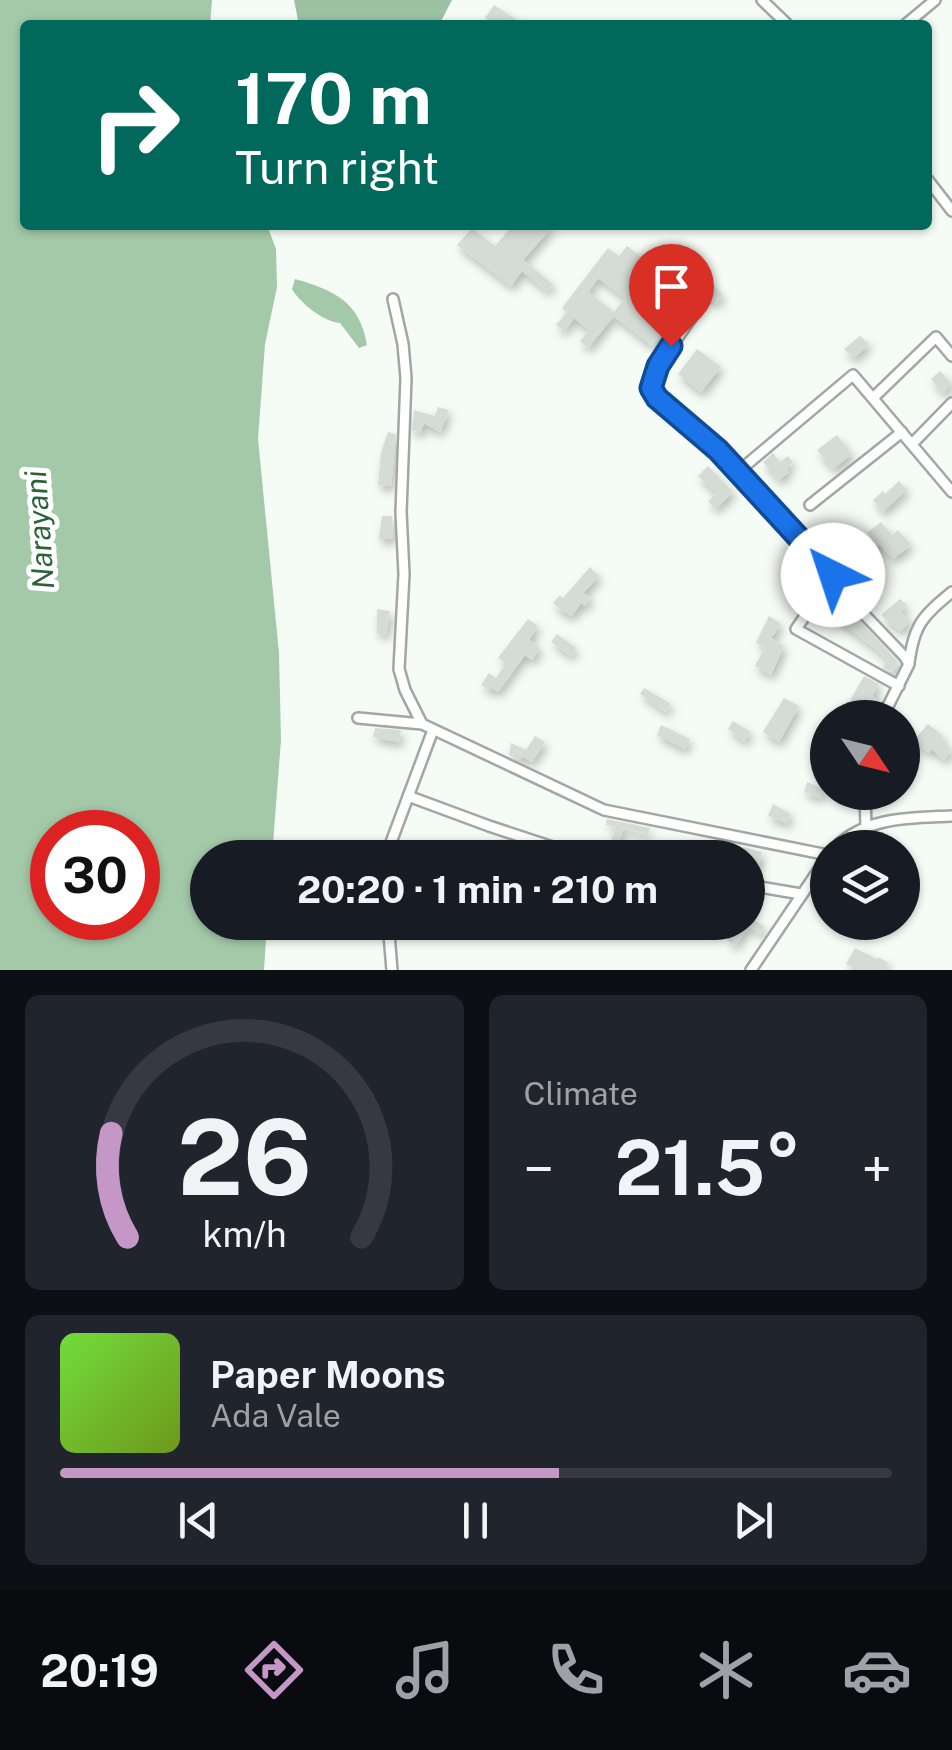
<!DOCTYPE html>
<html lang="en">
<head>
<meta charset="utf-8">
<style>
	:root { --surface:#171b24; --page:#20242c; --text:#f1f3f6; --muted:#9ea1a6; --line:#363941; --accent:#c597c6 }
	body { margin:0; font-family:"Public Sans",sans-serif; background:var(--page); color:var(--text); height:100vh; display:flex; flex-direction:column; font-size:38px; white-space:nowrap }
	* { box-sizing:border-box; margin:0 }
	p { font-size:32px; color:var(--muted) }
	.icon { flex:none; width:55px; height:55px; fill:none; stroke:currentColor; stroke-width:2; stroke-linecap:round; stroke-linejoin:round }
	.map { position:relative; height:970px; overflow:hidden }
	.panel { display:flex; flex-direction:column; gap:25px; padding:25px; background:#0d0f14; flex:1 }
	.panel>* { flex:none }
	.top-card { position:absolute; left:20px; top:20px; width:912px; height:210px; border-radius:10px; box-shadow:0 2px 8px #0004; background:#00695c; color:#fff; overflow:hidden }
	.needle { width:65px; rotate:125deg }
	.tools { position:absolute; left:810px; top:700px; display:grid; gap:20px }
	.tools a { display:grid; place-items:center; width:110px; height:110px; border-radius:50%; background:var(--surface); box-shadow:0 2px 8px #0004; font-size:50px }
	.speed { position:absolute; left:30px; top:810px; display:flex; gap:20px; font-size:50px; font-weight:700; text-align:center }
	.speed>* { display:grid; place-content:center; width:130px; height:130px; border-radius:50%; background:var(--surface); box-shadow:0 2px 8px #0004; line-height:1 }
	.speed .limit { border:15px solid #d22; background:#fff; color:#111 }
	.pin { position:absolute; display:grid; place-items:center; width:85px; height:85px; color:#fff; margin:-102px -42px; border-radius:50% 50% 50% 0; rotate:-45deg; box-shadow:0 0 10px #0007 }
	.pin .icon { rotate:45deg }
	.me { position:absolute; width:110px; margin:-55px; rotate:319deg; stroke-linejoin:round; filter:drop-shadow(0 0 8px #0008) }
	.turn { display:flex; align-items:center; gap:35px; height:210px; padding:0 50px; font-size:45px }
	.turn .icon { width:130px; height:130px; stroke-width:2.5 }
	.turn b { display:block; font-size:70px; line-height:85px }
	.big { font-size:75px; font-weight:700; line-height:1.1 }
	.panel .widget { flex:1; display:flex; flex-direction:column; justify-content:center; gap:15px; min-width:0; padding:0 35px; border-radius:15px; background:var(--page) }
	.panel .dial { align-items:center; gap:0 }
	.dial svg { height:260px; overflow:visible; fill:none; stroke:var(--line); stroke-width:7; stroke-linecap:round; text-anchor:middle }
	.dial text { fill:var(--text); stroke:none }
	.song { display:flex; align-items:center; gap:30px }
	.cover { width:120px; height:120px; border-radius:15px; background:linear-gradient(135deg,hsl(100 70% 55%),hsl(80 70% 35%)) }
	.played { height:10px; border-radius:5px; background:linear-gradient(90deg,var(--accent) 60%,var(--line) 60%) }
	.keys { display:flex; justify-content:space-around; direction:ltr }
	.heat { display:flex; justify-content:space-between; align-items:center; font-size:55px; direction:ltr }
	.panel .tiles { flex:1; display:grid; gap:25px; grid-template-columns:1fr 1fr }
	.widget:last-child { grid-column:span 2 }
	.trip { position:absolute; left:190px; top:840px; width:575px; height:100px; border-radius:50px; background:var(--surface); box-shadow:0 2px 8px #0004; font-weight:700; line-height:100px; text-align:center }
	.tab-bar { display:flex; height:160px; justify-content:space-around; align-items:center; background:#090b0e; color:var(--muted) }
	.tab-bar .icon { width:70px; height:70px }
	.tab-bar .on { color:var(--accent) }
	.tab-bar b { font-size:45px; color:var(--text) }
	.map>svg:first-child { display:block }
	.forest { fill:#9cc2a2 }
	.water { fill:#a3c9a8; fill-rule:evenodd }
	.building { fill:#d4dcd5; fill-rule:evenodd; filter:url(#shadow) }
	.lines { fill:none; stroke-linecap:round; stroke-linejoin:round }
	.minor-casing { stroke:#a0a8a1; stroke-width:14 }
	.minor { stroke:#fff; stroke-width:9 }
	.route-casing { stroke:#114b97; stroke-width:25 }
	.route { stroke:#1a73e8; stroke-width:18 }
	.labels { text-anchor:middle; stroke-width:10; stroke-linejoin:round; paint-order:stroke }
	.water-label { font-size:30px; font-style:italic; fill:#2c6339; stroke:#fff }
</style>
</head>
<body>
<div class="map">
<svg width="952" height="970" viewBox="0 0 952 970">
	<defs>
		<filter id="shadow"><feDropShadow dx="3" dy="5.5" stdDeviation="5" flood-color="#0004"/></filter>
	</defs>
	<rect width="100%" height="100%" fill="#f4fcf5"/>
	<path class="forest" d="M294 0H452L439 25H299Z"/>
	<path class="water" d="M0 0H212L210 25H25V225H267L276 249 277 287 265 344 258 439 279 653 281 740 272 857 208 858V922L267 923 264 970H0ZM52 832H138V918H52Z
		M295 279C334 290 360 302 367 345L359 348 340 323C324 322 300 303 292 289Z"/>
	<path class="building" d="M494 5 524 25H495L485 18Z
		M513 225H554L523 260 553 284 547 291 522 271 511 286 457 245 472 228 495 246Z
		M627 246 652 265 648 269 688 299 652 346 614 316 588 348 580 341 589 330 574 318 564 331 556 325 567 312 562 308 608 248 619 256ZM598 278 625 298 614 312 588 292Z
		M708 281 723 295 716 304 701 290Z
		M860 336 869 344 854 358 844 349Z
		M697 349 721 367 701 392 678 374Z
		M940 371 952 384 943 393 931 379Z
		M438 407 449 410 440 432 424 423 420 433 412 430 414 410 435 416Z
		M388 432 396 434 391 486 378 485 381 453Z
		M837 435 852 454 833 469 817 450Z
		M773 453 780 462 788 456 793 463 786 468 789 472 779 480 763 462Z
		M708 466 733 492 715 509 708 501 717 493 698 476Z
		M899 481 907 489 883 512 873 500 883 491 885 494Z
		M382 516H392L393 539H379Z
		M881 522 892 535 898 530 911 545 893 559 879 544 871 555 863 549 872 538 867 533Z
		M590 567 599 576 583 593 591 598 585 606 581 603 572 616 562 611 553 603 560 595 563 598Z
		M832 598 850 610 898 662 896 668 891 672 883 668 887 660 878 651 824 610Z
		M900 599 907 605 900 612 911 621 900 631 881 615Z
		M377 609 390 611 386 635 377 633Z
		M769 616 781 624 771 638 784 646 771 675 755 666 765 647 756 643Z
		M528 619 538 626 529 640 540 648 532 660 525 655 498 692 491 687 489 690 481 685 489 673 496 678 506 663 498 658Z
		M557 634 576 648 571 656 551 642Z
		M864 676 879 684 872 696 877 699 869 713 857 706 854 716 844 711Z
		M644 688 671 704 666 712 640 694Z
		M784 698 799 706 779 742 763 732Z
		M733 721 751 732 744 741 728 729Z
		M928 724 943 736 941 739 952 750 944 760 932 749 929 753 913 741Z
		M661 725 690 739 685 749 657 735Z
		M375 728 401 730 399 742 373 737Z
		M535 736 545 742 532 762 522 756 520 760 509 755 511 743 526 750Z
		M807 782 824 789 821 798 804 792Z
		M773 804 791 814 787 823 768 816Z
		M607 819 650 828 648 834 623 828 617 846 610 844 616 827 606 825Z
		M502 839 519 850 535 858H490Z
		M743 847 762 852 758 867 748 865V858H741Z
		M750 917 765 927 760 934 749 926 735 946 727 940 739 922H748Z
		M855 948 877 959 878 957 889 963 884 970H859L846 964Z"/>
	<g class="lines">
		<g class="minor-casing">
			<path id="minor" d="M762 0 788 25
				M905 25 935 0
				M928 180 952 211
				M393 299 403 344 406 378 401 512 404 574 399 669 405 690 422 724 604 810 828 855
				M696 311 658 366 651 388 657 398 718 450 819 557 860 610 905 657 909 664 882 718
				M873 398 936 337 952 356
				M912 444 952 403
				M739 471 853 375 952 492
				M810 505 902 432
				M833 575 796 629 899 686
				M909 663C914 624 923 616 952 592
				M358 718 422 724
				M865 792 866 827
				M408 796 489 826 586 858
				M835 848C866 816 912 818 952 816
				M389 858 390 845 433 730
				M748 885 801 894
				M388 922 392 970
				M751 970 828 856"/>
		</g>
		<use href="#minor" class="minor"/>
	</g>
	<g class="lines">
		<g class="route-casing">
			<path id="route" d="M671 346 658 366 651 388 657 398 718 450 833 575"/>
		</g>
		<use href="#route" class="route"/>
	</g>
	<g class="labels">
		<g class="water-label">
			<text transform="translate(40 530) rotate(-94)" y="10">Narayani</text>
		</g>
	</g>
</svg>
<div class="tools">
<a><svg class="needle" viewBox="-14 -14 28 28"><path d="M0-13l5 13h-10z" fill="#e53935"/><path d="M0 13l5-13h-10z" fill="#9ea1a6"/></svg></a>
<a><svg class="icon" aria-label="layers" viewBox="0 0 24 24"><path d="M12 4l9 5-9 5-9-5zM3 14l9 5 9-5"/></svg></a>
</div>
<div class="speed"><div class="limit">30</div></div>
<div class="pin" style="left:671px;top:346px;background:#d93025"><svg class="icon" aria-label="arrive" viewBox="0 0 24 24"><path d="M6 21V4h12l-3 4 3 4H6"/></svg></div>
<svg class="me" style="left:833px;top:575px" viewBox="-20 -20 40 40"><circle r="19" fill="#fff"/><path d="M0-13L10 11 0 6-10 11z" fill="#1a73e8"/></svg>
<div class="trip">20:20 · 1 min · 210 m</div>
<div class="top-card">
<div class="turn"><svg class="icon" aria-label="right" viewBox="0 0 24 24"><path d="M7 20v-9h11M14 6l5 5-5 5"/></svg><div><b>170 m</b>Turn right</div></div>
</div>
</div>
<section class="panel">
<div class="tiles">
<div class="widget dial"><svg viewBox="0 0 100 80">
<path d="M14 69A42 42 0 1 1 86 69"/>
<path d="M14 69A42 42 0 0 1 9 37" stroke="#c597c6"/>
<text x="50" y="56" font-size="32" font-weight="700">26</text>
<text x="50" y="72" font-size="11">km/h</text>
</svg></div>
<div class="widget"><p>Climate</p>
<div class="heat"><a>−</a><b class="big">21.5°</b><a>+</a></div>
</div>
<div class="widget">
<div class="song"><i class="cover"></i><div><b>Paper Moons</b><p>Ada Vale</p></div></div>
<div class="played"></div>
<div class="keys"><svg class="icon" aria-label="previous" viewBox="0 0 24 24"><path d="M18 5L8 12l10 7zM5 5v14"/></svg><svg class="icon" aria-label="pause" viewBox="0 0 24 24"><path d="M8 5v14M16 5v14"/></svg><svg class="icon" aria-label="next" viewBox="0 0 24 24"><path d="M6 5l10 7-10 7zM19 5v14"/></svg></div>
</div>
</div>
</section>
<nav class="tab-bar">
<b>20:19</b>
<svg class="icon on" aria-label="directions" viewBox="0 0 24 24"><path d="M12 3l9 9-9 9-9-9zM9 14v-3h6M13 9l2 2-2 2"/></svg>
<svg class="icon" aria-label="music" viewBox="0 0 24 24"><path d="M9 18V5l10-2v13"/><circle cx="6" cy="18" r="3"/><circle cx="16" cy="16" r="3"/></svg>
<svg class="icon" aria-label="phone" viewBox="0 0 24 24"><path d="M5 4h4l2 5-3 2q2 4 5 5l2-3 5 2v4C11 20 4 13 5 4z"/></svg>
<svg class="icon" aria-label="climate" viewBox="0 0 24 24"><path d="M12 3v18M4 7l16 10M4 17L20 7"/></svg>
<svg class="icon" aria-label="car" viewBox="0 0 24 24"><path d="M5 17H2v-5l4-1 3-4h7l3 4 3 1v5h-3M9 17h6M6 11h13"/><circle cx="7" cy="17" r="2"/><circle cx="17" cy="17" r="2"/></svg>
</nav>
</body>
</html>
